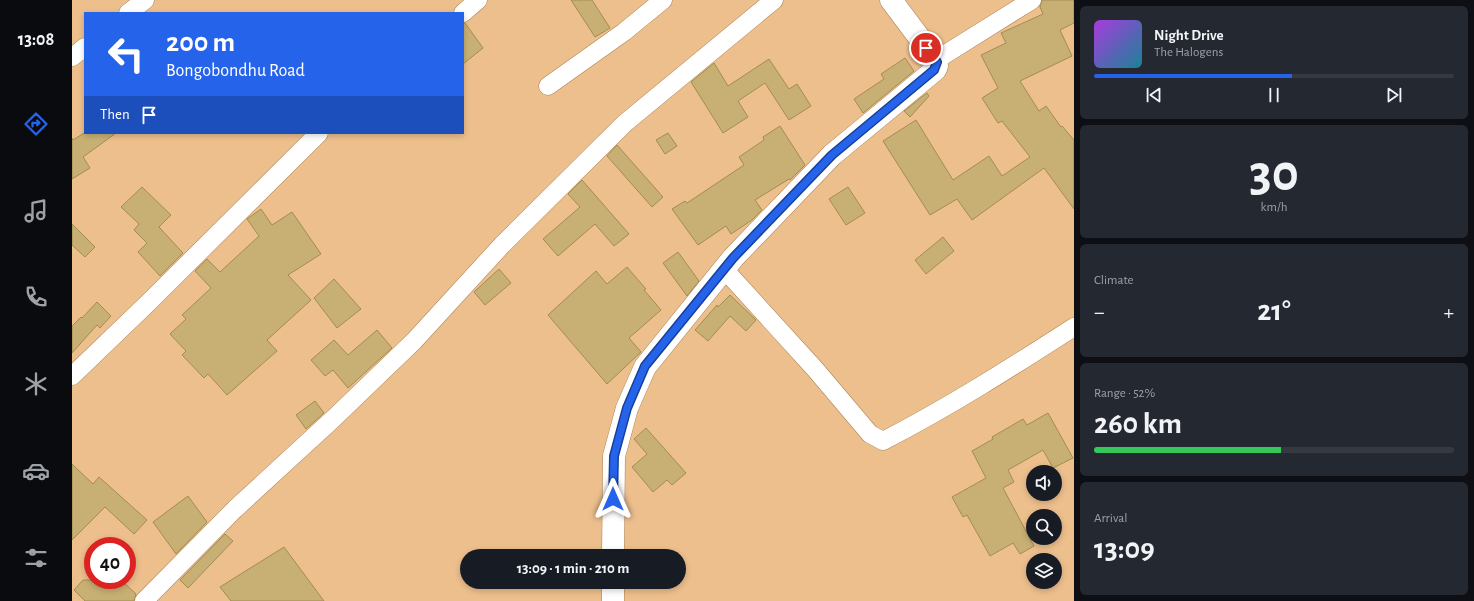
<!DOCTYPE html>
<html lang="en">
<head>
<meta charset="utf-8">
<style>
	:root { --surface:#171b24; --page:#242831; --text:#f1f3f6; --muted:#9ea1a6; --line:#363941; --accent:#2563eb }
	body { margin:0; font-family:"Alegreya Sans",sans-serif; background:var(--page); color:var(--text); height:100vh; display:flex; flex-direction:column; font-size:15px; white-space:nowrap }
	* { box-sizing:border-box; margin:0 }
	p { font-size:13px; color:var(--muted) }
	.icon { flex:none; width:22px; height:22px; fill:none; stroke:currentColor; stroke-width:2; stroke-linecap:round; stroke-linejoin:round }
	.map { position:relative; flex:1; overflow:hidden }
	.drawer { display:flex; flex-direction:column; gap:6px; padding:6px; background:#0d0f14; width:400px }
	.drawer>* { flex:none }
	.banner { position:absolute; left:12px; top:12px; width:380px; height:122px; border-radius:0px; box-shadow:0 2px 6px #0003; background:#2563eb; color:#fff; overflow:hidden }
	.tools { position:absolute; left:954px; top:465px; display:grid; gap:8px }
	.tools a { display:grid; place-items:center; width:36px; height:36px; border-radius:50%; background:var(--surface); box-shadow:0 2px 6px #0003; font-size:20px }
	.speed { position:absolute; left:12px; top:537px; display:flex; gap:8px; font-size:20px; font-weight:700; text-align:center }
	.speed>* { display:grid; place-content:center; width:52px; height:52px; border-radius:50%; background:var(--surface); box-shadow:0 2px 6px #0003; line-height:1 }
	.speed .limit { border:6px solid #d22; background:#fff; color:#111 }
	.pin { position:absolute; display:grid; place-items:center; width:34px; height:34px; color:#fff; margin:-17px; border:2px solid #fff; border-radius:50%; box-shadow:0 1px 4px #0007 }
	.me { position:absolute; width:44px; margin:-22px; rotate:0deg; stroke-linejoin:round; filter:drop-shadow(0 0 3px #0008) }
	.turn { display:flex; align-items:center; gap:14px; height:84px; padding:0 16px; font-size:18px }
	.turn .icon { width:52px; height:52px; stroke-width:2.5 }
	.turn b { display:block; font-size:28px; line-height:34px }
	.then { display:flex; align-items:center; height:38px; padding:0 16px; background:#0003; gap:8px; font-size:15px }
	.big { font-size:30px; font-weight:600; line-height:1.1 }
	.drawer .card { flex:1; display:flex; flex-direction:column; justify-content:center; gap:6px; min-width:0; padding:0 14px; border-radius:6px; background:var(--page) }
	.drawer .dial { align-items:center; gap:0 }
	.dial b { font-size:52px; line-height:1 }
	.song { display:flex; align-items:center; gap:12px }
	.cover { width:48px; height:48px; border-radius:6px; background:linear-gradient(135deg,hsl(280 70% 55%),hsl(190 70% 35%)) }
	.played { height:4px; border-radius:2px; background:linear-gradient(90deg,var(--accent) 55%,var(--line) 55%) }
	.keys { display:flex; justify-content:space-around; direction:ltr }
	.heat { display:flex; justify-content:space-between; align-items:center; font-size:22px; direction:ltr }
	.charge { height:6px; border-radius:3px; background:linear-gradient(90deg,#34c759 52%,var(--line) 0) }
	.trip { position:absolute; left:388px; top:549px; width:226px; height:40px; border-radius:20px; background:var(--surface); box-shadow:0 2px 6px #0003; font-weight:600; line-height:40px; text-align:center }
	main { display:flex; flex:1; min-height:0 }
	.dock { display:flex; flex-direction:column; width:72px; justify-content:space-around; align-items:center; background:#090b0e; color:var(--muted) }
	.dock .icon { width:28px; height:28px }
	.dock .selected { color:var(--accent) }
	.dock b { font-size:18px; color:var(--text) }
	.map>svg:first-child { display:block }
	.building { fill:#c8b074; stroke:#a38c50 }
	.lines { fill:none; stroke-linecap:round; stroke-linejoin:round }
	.street-casing { stroke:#ad8252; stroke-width:19 }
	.secondary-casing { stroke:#ad8252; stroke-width:23 }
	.street { stroke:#fff; stroke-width:18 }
	.secondary { stroke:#fff; stroke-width:22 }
	.route-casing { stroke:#184099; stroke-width:10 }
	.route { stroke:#2563eb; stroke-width:7 }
</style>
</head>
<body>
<main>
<nav class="dock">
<b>13:08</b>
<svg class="icon selected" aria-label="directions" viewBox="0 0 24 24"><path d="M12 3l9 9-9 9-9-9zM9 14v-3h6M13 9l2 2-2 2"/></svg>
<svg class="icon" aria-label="music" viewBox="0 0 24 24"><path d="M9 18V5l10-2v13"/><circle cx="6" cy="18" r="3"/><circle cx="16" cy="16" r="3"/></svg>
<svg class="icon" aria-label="phone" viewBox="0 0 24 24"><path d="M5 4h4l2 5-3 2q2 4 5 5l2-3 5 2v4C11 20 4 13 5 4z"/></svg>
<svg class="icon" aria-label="climate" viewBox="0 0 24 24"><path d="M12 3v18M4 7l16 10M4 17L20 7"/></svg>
<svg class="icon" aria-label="car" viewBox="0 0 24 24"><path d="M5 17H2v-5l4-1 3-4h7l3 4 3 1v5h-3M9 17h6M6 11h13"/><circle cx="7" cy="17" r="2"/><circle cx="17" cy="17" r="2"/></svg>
<svg class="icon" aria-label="filters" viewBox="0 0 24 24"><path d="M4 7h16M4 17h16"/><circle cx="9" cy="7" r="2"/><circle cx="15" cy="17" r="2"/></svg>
</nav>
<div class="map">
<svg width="1002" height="601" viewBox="0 0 1002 601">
	<rect width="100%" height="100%" fill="#edbf8d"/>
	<path class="building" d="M499 0H520L538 28 523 37Z
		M970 0H1002V23L988 30 1000 56 948 81 967 111 974 106 989 127 990 126 1002 140V209L972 168 900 220 885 199 858 215 811 141 844 120 881 180 917 156 930 176 958 157 930 121 926 123 910 98 926 88 909 55 934 43 929 33 971 14 968 7Z
		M391 23H393L411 48 391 64Z
		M833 58 842 71 791 113 782 99 812 79 809 74Z
		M697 59 717 89 725 84 739 106 717 120 693 83 666 101 676 117 651 133 619 82 642 63 656 86Z
		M855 93 857 96 838 117 832 111Z
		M708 126 733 165 718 180 717 179 683 200 690 210 680 220 659 234 654 226 626 245 600 209 613 201 615 203 672 165 667 157 692 140 691 137Z
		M12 133H44L11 157 18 168 0 179V138L1 140Z
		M596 133 605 146 593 154 584 140Z
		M545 145 591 197 580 207 535 156Z
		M510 180 557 234 542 246 523 224 486 256 471 239 508 207 496 194Z
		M70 187 99 215 87 227 111 253 88 276 66 252 75 243 62 230 67 224 49 207Z
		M776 187 793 213 774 225 757 199Z
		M189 209 200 225 220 212 249 254 216 275 239 300 195 340 205 351 155 395 136 374 132 378 110 355 114 351 98 334 114 319 110 315 139 288 123 271 135 259 148 272 187 236 175 219Z
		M0 224 23 247 13 257 0 245Z
		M871 237 882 251 854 274 843 260Z
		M606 252 627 281 615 296 591 263Z
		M555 267 574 289 572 290 589 310 557 338 569 352 535 384 476 315 524 271 535 284Z
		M427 269 439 283 413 305 402 292Z
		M262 279 289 309 265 328 242 298Z
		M658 295 684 320 674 331 658 316 636 341 623 330 645 305 646 307Z
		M25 302 39 316 28 328 25 325 0 353V326L9 317 10 318Z
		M305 330 320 348 276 388 261 370 253 376 239 360 262 340 276 355Z
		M243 401 252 413 234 429 224 415Z
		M976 413 1001 458 981 468 971 450 936 470 942 482 931 488 962 546 948 554 941 543 918 556 895 515 891 517 880 497 914 478 900 451 921 439 920 437 951 419 955 425Z
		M574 428 614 473 600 485 595 480 581 492 560 467 575 454 562 439Z
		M0 464 21 484 27 477 75 520 62 534 33 507 0 540Z
		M116 496 135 522 104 554 81 522Z
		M153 534 161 541 116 588 108 580Z
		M212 547 252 601H159L148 587Z
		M11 580H49L64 594 62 601H13L2 590Z"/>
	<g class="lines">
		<g class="street-casing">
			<path id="street" d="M56 13 73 0
				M391 13 406 0
				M0 57 13 47
				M864 60 960 0
				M476 86 552 32 591 0
				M652 269 743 369 798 434 811 441C877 407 940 367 1002 327
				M0 376 77 302 247 133
				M72 601 163 509 262 418 342 341 430 245 553 123 702 0"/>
		</g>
		<g class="secondary-casing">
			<path id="secondary" d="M541 556 542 456 555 408 573 367 661 258 760 155 863 70 865 66 864 60 819 0
				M541 601V582"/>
		</g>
		<use href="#street" class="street"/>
		<use href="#secondary" class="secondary"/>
	</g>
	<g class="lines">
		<g class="route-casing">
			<path id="route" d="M541 499 542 456 555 408 573 366 661 258 760 155 862 70 865 62 854 48"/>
		</g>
		<use href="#route" class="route"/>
	</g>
</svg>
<div class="tools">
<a><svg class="icon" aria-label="sound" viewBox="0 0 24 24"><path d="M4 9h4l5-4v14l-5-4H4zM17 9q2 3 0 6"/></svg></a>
<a><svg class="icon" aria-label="search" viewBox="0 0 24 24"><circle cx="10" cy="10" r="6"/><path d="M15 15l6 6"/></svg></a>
<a><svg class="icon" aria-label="layers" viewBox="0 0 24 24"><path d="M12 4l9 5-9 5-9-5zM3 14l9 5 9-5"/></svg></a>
</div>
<div class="speed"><div class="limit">40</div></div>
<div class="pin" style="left:854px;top:48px;background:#d93025"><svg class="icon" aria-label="arrive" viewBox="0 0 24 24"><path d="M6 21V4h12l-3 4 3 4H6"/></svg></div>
<svg class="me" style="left:541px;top:499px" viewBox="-20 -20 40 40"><path d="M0-17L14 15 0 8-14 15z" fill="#2563eb" stroke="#fff" stroke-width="4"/></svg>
<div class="trip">13:09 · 1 min · 210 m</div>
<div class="banner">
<div class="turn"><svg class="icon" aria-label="left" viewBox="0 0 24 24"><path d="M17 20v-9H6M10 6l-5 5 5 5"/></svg><div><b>200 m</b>Bongobondhu Road</div></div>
<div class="then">Then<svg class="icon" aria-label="arrive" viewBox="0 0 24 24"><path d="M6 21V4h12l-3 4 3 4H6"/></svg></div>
</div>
</div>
<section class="drawer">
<div class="card">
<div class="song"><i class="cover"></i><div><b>Night Drive</b><p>The Halogens</p></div></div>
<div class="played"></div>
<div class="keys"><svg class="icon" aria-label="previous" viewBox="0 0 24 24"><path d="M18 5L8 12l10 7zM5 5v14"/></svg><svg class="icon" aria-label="pause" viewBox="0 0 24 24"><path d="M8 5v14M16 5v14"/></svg><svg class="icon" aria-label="next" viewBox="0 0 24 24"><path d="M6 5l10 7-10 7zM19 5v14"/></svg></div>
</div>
<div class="card dial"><b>30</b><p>km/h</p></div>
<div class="card"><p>Climate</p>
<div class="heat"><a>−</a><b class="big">21°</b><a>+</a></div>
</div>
<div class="card"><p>Range · 52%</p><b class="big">260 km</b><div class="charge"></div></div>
<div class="card"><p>Arrival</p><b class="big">13:09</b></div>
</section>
</main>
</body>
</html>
